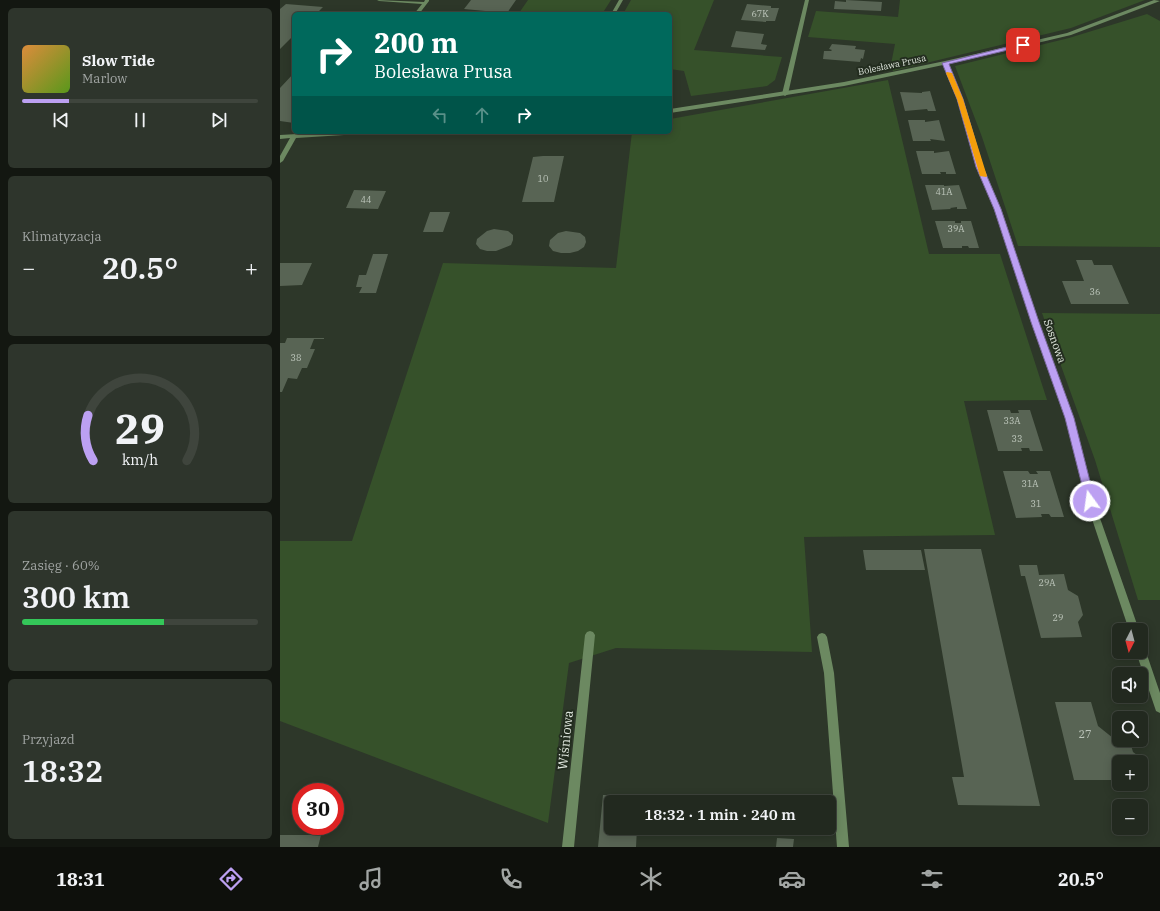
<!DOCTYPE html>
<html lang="pl">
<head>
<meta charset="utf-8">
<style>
	:root { --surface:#22291f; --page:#2e352c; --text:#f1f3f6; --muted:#a2a6a4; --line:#3f453d; --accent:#bca0f2 }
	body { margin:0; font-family:"IBM Plex Serif",serif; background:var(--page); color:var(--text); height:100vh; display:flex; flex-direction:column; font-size:15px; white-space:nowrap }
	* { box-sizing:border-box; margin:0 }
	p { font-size:13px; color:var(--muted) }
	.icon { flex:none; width:22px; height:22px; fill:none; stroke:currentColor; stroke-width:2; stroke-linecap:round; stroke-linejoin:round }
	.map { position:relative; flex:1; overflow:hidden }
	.side { display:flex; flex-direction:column; gap:8px; padding:8px; background:#131711; width:280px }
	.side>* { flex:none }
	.guide { position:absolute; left:12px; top:12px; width:380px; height:122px; border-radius:6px; box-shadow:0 2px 10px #0003,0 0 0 1px var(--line); background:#00695c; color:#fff; overflow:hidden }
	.needle { width:26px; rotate:186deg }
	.controls { position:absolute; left:832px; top:623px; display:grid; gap:8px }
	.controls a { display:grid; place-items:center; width:36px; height:36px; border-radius:6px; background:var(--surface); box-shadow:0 2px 10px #0003,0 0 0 1px var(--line); font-size:20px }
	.speed { position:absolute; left:12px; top:783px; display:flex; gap:8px; font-size:20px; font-weight:700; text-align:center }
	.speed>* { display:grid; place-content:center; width:52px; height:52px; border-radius:50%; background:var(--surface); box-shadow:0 2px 10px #0003,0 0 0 1px var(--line); line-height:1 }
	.speed .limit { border:6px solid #d22; background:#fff; color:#111 }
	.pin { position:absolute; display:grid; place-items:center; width:34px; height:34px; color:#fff; margin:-17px; border-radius:8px; box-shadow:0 2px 6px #0006 }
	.me { position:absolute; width:44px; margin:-22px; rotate:346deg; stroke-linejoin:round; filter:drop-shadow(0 0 3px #0008) }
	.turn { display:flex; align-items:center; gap:14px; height:84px; padding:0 16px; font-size:18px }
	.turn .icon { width:52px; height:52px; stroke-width:2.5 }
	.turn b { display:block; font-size:28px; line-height:34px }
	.lanes { display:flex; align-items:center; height:38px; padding:0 16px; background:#0003; justify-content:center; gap:20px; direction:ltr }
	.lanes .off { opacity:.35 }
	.big { font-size:30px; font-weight:600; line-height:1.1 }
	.side .card { flex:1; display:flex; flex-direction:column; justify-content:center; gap:6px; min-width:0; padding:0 14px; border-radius:6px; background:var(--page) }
	.side .dial { align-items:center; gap:0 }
	.dial svg { height:104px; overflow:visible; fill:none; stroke:var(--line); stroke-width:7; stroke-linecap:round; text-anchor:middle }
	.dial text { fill:var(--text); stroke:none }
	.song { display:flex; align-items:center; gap:12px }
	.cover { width:48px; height:48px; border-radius:6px; background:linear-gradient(135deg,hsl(30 70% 55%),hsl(90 70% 35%)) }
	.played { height:4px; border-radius:2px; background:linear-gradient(90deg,var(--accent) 20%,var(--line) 20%) }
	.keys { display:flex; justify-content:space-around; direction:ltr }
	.heat { display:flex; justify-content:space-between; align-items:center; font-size:22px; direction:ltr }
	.charge { height:6px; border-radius:3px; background:linear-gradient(90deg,#34c759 60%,var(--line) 0) }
	.trip { position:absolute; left:324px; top:795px; width:232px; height:40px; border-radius:6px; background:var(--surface); box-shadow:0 2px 10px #0003,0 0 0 1px var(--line); font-weight:600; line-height:40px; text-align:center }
	.menu { display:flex; height:64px; justify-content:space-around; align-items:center; background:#0e100c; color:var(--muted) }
	.menu .icon { width:28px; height:28px }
	.menu .selected { color:var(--accent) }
	.menu b { font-size:18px; color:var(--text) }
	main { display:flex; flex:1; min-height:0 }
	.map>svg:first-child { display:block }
	.green { fill:#36512a }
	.building { fill:#586454 }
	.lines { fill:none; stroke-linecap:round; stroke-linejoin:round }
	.service { fill:#6c8961; fill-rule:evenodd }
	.minor { fill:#6c8961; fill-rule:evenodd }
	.route { fill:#bca0f2; stroke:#7a689d }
	.slow { fill:#f59e0b }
	.labels { text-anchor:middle; stroke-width:4; stroke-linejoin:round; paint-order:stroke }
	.number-label { font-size:9px; fill:#bdc6bb }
	.far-street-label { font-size:9px; fill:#dfe6dd; stroke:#232d1f }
	.street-label { font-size:11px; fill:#dfe6dd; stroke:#232d1f }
	.near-number-label { font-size:11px; fill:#bdc6bb }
	.near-street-label { font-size:13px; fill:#dfe6dd; stroke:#232d1f }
</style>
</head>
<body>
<main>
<section class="side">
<div class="card">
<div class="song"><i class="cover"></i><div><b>Slow Tide</b><p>Marlow</p></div></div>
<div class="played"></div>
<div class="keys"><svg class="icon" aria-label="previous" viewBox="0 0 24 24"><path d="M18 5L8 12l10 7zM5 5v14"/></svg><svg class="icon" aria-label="pause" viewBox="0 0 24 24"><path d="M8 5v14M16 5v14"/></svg><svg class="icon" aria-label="next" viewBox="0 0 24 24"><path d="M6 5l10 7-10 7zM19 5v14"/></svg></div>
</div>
<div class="card"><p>Klimatyzacja</p>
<div class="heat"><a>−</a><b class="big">20.5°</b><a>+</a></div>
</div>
<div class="card dial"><svg viewBox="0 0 100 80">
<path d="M14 69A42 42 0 1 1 86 69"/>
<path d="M14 69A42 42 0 0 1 10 34" stroke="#bca0f2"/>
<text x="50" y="56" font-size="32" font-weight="700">29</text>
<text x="50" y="72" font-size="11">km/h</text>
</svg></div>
<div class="card"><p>Zasięg · 60%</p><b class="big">300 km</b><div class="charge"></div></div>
<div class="card"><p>Przyjazd</p><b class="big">18:32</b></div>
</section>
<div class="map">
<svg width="880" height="847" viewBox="0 0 880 847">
	<rect width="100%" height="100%" fill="#2d3729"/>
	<path class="green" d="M248 0H331L322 14 239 13Z
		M351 0H434L414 50 502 57 495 80 487 86 411 96 404 71 390 69V14H343Z
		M620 0H865L791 28 613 71 611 64 615 44 528 37 536 11 618 17Z
		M867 14 880 21V247L738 246 702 137 675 66 789 38Z
		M608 80 649 254H720L767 400 684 401 715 535 524 537 532 652 336 648 289 663 268 823 0 721V541H72L163 263 336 268 352 132H390V119Z
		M762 313 880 314V600H858L815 460Z"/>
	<path class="building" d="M191 0H236L227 13 184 9Z
		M566 0 602 2 601 11 554 9 555 1 566 2Z
		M6 4 43 7 36 14H14V35L0 49V9Z
		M467 4 491 6V8H499L495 21H486V22L461 20Z
		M456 31 484 34 481 44 487 45 485 50 451 47Z
		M552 44 576 46 575 49 585 50 583 59 581 58 580 62 543 59 544 51H551L552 50 549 49Z
		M14 73V123L0 121V88Z
		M650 91 656 111H648L647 109 625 111 620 92 642 93V92Z
		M628 120H645V122L659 120 665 141 650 139 651 141H633Z
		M636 151H654V153L669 151 676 174H666V172H660L661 174H642Z
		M263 156H284L274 202H242L253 157Z
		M645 185H664V186L679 185 687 209H677V207L670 208 671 209 652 210Z
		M74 190 106 191 98 209 66 208Z
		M150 212H170L163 232H143Z
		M655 221H675V223H681V221H691L699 248H689L688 246H682V248H663Z
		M214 229 228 231 233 235V240L231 245 216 251H207L200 249 196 244 197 239 207 231Z
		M286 231 300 233 305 237 306 242 304 247 298 251 290 253H281L273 251 269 246 270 240 278 233Z
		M93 254H108L96 293H79L82 287H76L79 275H86Z
		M796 260H812L814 265H832L849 304H791L782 281H804Z
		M0 263H32L22 285 0 286Z
		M7 338H44V339H34L30 349H35L27 368H22L17 379 8 378 2 392H0V343H5Z
		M707 410H730L731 413H739L738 410H750L763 451H750L749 448H741L742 451H718Z
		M723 471H748L750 474H758L756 471H770L784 517H771L769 514H761L762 517 736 518Z
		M644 549H701L760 806 678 805 672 777H684Z
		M583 550H641L645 570H586Z
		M739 565H757L759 575 784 574 788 590 798 596 803 615 798 622 802 637 761 638 745 576H741Z
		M775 702H811L818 726 838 742H850L853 752 857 755 860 762H839V780H794Z
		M323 795H358L357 802H331V828H357L356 847H318Z
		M0 835H41L38 847H0Z
		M497 838 514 839 513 847H496Z"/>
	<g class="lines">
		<path class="service" d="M97 0 144 2 145 0H149V1L139 14H134L142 4 99 1Z
			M525 0H529L508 94 505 96 502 94Z
			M542 633 545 634 547 637 554 673 569 847H557L544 673 537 637 539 634Z"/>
		<path class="minor" d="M339 0H343L335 14H331Z
			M874 0 880 1 791 35 668 64 683 99 703 167 721 209 759 322 793 417 814 501 859 630H849L806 501 785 417 751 322 715 209 697 167 677 99 663 65 564 86 390 113V109L564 82 665 61 787 33Z
			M52 132H83L80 134 16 138 3 161 0 163V156L10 138 0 139V135Z
			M310 631 313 632 315 635 294 847H282L305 635 307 632Z
			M861 648 864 649 866 652 880 693V713L876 711 875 708 856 652H861Z"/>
	</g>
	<path class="route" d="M743 43 746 45 745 46 669 64 683 99 703 167 721 209 759 322 794 418 815 501 814 504H807L806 501 785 418 751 322 714 209 696 167 677 99 662 63Z"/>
	<path class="slow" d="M667 72 672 73 683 99 707 176 706 177 700 176 677 99 666 73Z"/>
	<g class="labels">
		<g class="number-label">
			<text x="480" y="17">67K</text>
			<text x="263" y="182">10</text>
			<text x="664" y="195">41A</text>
			<text x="86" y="203">44</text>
			<text x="676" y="232">39A</text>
			<text x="815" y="295">36</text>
			<text x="16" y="361">38</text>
			<text x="732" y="424">33A</text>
			<text x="737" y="442">33</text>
			<text x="750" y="487">31A</text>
			<text x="756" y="507">31</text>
			<text x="767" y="586">29A</text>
			<text x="778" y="621">29</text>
		</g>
		<g class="far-street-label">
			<text transform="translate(612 65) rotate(-12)" y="3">Bolesława Prusa</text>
		</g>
		<g class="street-label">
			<text transform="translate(775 341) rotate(70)" y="4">Sosnowa</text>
		</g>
		<g class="near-number-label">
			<text x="805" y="738">27</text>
		</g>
		<g class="near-street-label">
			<text transform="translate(285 740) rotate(-84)" y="5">Wiśniowa</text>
		</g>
	</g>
</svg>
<div class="controls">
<a><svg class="needle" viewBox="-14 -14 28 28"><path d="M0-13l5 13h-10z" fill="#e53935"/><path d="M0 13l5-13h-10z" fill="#a2a6a4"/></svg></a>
<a><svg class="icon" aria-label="sound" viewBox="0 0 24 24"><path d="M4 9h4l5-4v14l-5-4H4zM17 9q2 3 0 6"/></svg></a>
<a><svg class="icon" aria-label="search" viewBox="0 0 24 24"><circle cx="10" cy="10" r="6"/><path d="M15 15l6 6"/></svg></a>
<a>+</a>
<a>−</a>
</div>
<div class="speed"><div class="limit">30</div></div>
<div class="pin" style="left:743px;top:45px;background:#d93025"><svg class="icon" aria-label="arrive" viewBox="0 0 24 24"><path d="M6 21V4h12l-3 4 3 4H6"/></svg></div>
<svg class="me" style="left:810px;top:501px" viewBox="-20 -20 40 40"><circle r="17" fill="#bca0f2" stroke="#fff" stroke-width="3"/><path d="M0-11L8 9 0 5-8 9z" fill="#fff"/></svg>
<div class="trip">18:32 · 1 min · 240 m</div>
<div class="guide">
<div class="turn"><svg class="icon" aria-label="right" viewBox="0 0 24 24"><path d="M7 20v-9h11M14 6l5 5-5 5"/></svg><div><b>200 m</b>Bolesława Prusa</div></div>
<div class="lanes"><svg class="icon off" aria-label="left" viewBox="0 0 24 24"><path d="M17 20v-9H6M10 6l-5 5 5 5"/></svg><svg class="icon off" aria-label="ahead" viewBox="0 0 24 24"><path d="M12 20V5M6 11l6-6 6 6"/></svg><svg class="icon" aria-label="right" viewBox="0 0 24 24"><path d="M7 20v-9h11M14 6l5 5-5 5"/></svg></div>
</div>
</div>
</main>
<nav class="menu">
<b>18:31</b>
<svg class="icon selected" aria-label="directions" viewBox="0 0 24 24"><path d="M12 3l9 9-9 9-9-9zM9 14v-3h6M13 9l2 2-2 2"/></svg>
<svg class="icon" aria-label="music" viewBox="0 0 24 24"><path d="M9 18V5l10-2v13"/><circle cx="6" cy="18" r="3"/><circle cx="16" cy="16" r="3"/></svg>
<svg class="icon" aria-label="phone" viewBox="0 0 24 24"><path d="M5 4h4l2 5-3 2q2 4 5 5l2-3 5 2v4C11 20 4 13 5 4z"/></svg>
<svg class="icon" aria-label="climate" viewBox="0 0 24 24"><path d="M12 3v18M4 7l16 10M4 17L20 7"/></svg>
<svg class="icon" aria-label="car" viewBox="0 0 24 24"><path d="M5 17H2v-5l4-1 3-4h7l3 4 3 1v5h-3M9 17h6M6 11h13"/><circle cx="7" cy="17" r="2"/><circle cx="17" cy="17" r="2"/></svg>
<svg class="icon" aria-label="filters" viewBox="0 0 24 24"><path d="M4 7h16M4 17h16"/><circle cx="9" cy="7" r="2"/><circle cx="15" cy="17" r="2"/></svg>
<b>20.5°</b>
</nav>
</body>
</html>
